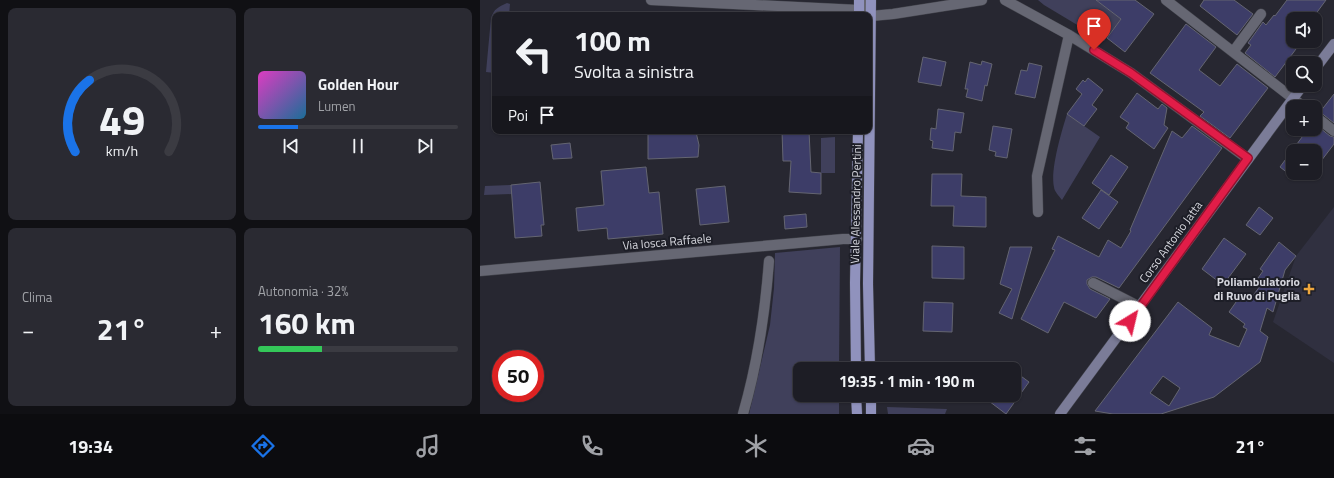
<!DOCTYPE html>
<html lang="it">
<head>
<meta charset="utf-8">
<style>
	:root { --surface:#1d1d25; --page:#2a2a32; --text:#f1f3f6; --muted:#a0a2a7; --line:#3b3b42; --accent:#1a73e8 }
	body { margin:0; font-family:"Titillium Web",sans-serif; background:var(--page); color:var(--text); height:100vh; display:flex; flex-direction:column; font-size:15px; white-space:nowrap }
	* { box-sizing:border-box; margin:0 }
	p { font-size:13px; color:var(--muted) }
	.icon { flex:none; width:22px; height:22px; fill:none; stroke:currentColor; stroke-width:2; stroke-linecap:round; stroke-linejoin:round }
	.map { position:relative; flex:1; overflow:hidden }
	.details { display:flex; flex-direction:column; gap:8px; padding:8px; background:#101014; width:480px }
	.details>* { flex:none }
	.guide { position:absolute; left:12px; top:12px; width:380px; height:122px; border-radius:8px; box-shadow:0 1px 3px #0004,0 0 0 1px var(--line); background:#1d1d25; color:var(--text); overflow:hidden }
	.fabs { position:absolute; left:806px; top:12px; display:grid; gap:8px }
	.fabs a { display:grid; place-items:center; width:36px; height:36px; border-radius:8px; background:var(--surface); box-shadow:0 1px 3px #0004,0 0 0 1px var(--line); font-size:20px }
	.speed { position:absolute; left:12px; top:350px; display:flex; gap:8px; font-size:20px; font-weight:700; text-align:center }
	.speed>* { display:grid; place-content:center; width:52px; height:52px; border-radius:50%; background:var(--surface); box-shadow:0 1px 3px #0004,0 0 0 1px var(--line); line-height:1 }
	.speed .limit { border:6px solid #d22; background:#fff; color:#111 }
	.pin { position:absolute; display:grid; place-items:center; width:34px; height:34px; color:#fff; margin:-41px -17px; border-radius:50% 50% 50% 0; rotate:-45deg; box-shadow:0 0 4px #0007 }
	.pin .icon { rotate:45deg }
	.me { position:absolute; width:44px; margin:-22px; rotate:36deg; stroke-linejoin:round; filter:drop-shadow(0 0 3px #0008) }
	.turn { display:flex; align-items:center; gap:14px; height:84px; padding:0 16px; font-size:18px }
	.turn .icon { width:52px; height:52px; stroke-width:2.5 }
	.turn b { display:block; font-size:28px; line-height:34px }
	.then { display:flex; align-items:center; height:38px; padding:0 16px; background:#0003; gap:8px; font-size:15px }
	.big { font-size:30px; font-weight:700; line-height:1.1 }
	.details .widget { flex:1; display:flex; flex-direction:column; justify-content:center; gap:6px; min-width:0; padding:0 14px; border-radius:8px; background:var(--page) }
	.details .dial { align-items:center; gap:0 }
	.dial svg { height:104px; overflow:visible; fill:none; stroke:var(--line); stroke-width:7; stroke-linecap:round; text-anchor:middle }
	.dial text { fill:var(--text); stroke:none }
	.song { display:flex; align-items:center; gap:12px }
	.cover { width:48px; height:48px; border-radius:6px; background:linear-gradient(135deg,hsl(310 70% 55%),hsl(200 70% 35%)) }
	.played { height:4px; border-radius:2px; background:linear-gradient(90deg,var(--accent) 20%,var(--line) 20%) }
	.keys { display:flex; justify-content:space-around; direction:ltr }
	.heat { display:flex; justify-content:space-between; align-items:center; font-size:22px; direction:ltr }
	.charge { height:6px; border-radius:3px; background:linear-gradient(90deg,#34c759 32%,var(--line) 0) }
	.details .tiles { flex:1; display:grid; gap:8px; grid-template-columns:repeat(2,1fr) }
	.trip { position:absolute; left:313px; top:362px; width:228px; height:40px; border-radius:8px; background:var(--surface); box-shadow:0 1px 3px #0004,0 0 0 1px var(--line); font-weight:700; line-height:40px; text-align:center }
	.menu { display:flex; height:64px; justify-content:space-around; align-items:center; background:#0c0c0f; color:var(--muted) }
	.menu .icon { width:28px; height:28px }
	.menu .active { color:var(--accent) }
	.menu b { font-size:18px; color:var(--text) }
	main { display:flex; flex:1; min-height:0 }
	.map>svg:first-child { display:block }
	.built { fill:#303040 }
	.green { fill:#40405b }
	.building { fill:#3d3d68; stroke:#646571; fill-rule:evenodd }
	.lines { fill:none; stroke-linecap:round; stroke-linejoin:round }
	.minor-casing { stroke:#43444c; stroke-width:11 }
	.tertiary-casing { stroke:#43444c; stroke-width:11 }
	.secondary-casing { stroke:#43444c; stroke-width:11 }
	.primary-casing { stroke:#43444c; stroke-width:11 }
	.minor { stroke:#666773; stroke-width:10 }
	.tertiary { stroke:#666773; stroke-width:10 }
	.secondary { stroke:#7b7c98; stroke-width:10 }
	.primary { stroke:#9092bd; stroke-width:10 }
	.route-casing { stroke:#92132f; stroke-width:10 }
	.route { stroke:#e11d48; stroke-width:7 }
	.poi-dot { fill:#efa73d; stroke:#1d1e27; stroke-width:1.5 }
	.labels { text-anchor:middle; stroke-width:4; stroke-linejoin:round; paint-order:stroke }
	.street-label { font-size:12px; fill:#d6d7de; stroke:#1d1e27 }
	.poi-label { font-size:12px; font-weight:bold; fill:#d6d7de; stroke:#1d1e27; text-anchor:end }
</style>
</head>
<body>
<main>
<section class="details">
<div class="tiles">
<div class="widget dial"><svg viewBox="0 0 100 80">
<path d="M14 69A42 42 0 1 1 86 69"/>
<path d="M14 69A42 42 0 0 1 25 14" stroke="#1a73e8"/>
<text x="50" y="56" font-size="32" font-weight="700">49</text>
<text x="50" y="72" font-size="11">km/h</text>
</svg></div>
<div class="widget">
<div class="song"><i class="cover"></i><div><b>Golden Hour</b><p>Lumen</p></div></div>
<div class="played"></div>
<div class="keys"><svg class="icon" aria-label="previous" viewBox="0 0 24 24"><path d="M18 5L8 12l10 7zM5 5v14"/></svg><svg class="icon" aria-label="pause" viewBox="0 0 24 24"><path d="M8 5v14M16 5v14"/></svg><svg class="icon" aria-label="next" viewBox="0 0 24 24"><path d="M6 5l10 7-10 7zM19 5v14"/></svg></div>
</div>
<div class="widget"><p>Clima</p>
<div class="heat"><a>−</a><b class="big">21°</b><a>+</a></div>
</div>
<div class="widget"><p>Autonomia · 32%</p><b class="big">160 km</b><div class="charge"></div></div>
</div>
</section>
<div class="map">
<svg width="854" height="414" viewBox="0 0 854 414">
	<rect width="100%" height="100%" fill="#272731"/>
	<path class="built" d="M854 207V363L793 322 816 256Z"/>
	<path class="green" d="M558 0H616L641 19 624 41 564 5Z
		M27 3 30 4 29 15H15V73L6 72 11 18C14 9 18 7 27 3Z
		M587 114 620 137 582 200C579 196 574 191 574 187 570 170 582 130 587 114Z
		M355 137V173H341V138Z
		M31 185 32 194 4 195 5 186Z
		M360 247 359 369H320V395H359V414H269L290 325 294 288 295 253Z
		M407 407 467 409 465 414H408Z"/>
	<path class="building" d="M616 0H655L674 14 645 52 627 38 641 19Z
		M724 0H754L773 14 757 35 720 6Z
		M807 0H846L832 19H813V41H822L795 77 765 53 771 45 768 43 783 22 786 25 794 15 795 16Z
		M706 24 736 47 719 70 740 86 757 64 788 88 750 138 720 116 724 112 670 73Z
		M443 57 466 62 461 86 438 82Z
		M502 61 512 64 507 86 505 85 502 101 486 97 488 89H485L490 62 501 65Z
		M549 63 562 66 555 98 535 94 541 70 547 71Z
		M608 78 623 90 612 105 617 109 604 126 587 114 602 94 596 89 603 80 605 82Z
		M657 93 678 109 682 104 687 108 684 125 688 128 674 149 646 128 649 123 640 117Z
		M854 94V123L840 112Z
		M458 109 484 113 481 133 475 132 473 151 452 148 453 141 450 140 451 128 456 129Z
		M835 124 850 136 854 137V144L835 169V151H813V177L800 167 828 129H835Z
		M513 126 532 129 527 158 515 156 516 152 509 150Z
		M712 126 742 148 639 288 616 277H612L607 280V284L610 289 630 299 616 318 584 302 568 333 541 319 575 250 572 249 578 236 619 257 628 240 641 248 651 231 650 230 692 131 702 138Z
		M168 131 216 132 219 145 218 157 168 159Z
		M302 131H329L331 172 341 173V194L309 192 311 161H303Z
		M90 143 92 158 73 159 71 145Z
		M631 155 648 167 629 195 612 183Z
		M166 167 169 193 179 192 183 234 128 239 127 228 98 231 96 208 124 205 121 171Z
		M452 174H482L481 196 506 197V227L473 226 474 206H451Z
		M60 182 64 225H61L62 236 35 238 31 185Z
		M245 186 249 222 220 225 216 189Z
		M621 190 638 202 619 229 602 218Z
		M779 207 793 218 780 235 766 225Z
		M326 214 327 227 305 229 304 216Z
		M744 238 766 254 743 285 722 269Z
		M799 242 816 256 805 270 793 312 787 308 780 331 788 337 780 362 734 397 681 414H633L615 411 698 302 732 328 729 335 759 347 767 329 763 327 765 324 749 312 761 295 769 301 783 282 778 278 783 271 780 269ZM683 376 700 388 689 406 670 393Z
		M452 246 484 247V279L452 278Z
		M530 247H552L532 319 519 313 532 289 520 284Z
		M444 302 473 303 472 332 443 331Z
		M534 371 549 382 526 414 501 395H534Z"/>
	<g class="lines">
		<g class="minor-casing">
			<path id="minor" d="M171 0 379 10
				M525 0 589 35 651 73 768 159
				M686 0 824 107
				M753 52 781 14
				M835 116 854 131
				M558 212 557 176 589 35
				M0 271 363 239H377
				M613 283 660 307
				M263 414C278 362 285 315 289 261"/>
		</g>
		<g class="tertiary-casing">
			<path id="tertiary" d="M386 0 379 10 391 16 413 14 502 0"/>
		</g>
		<g class="secondary-casing">
			<path id="secondary" d="M835 69 854 44
				M580 414 823 85"/>
		</g>
		<g class="primary-casing">
			<path id="primary" d="M379 15V0
				M376 369 375 283 378 131
				M390 369 388 284 391 0
				M376 395 377 414
				M391 395V414"/>
		</g>
		<use href="#minor" class="minor"/>
		<use href="#tertiary" class="tertiary"/>
		<use href="#secondary" class="secondary"/>
		<use href="#primary" class="primary"/>
	</g>
	<g class="lines">
		<g class="route-casing">
			<path id="route" d="M614 50 651 73 768 158 650 321"/>
		</g>
		<use href="#route" class="route"/>
	</g>
	<path class="poi-dot" d="M827 283h4v4h4v4h-4v4h-4v-4h-4v-4h4z"/>
	<g class="labels">
		<g class="street-label">
			<text transform="translate(376 204) rotate(-89)" y="4">Viale Alessandro Pertini</text>
			<text transform="translate(187 242) rotate(-5)" y="4">Via Iosca Raffaele</text>
			<text transform="translate(691 242) rotate(-54)" y="4">Corso Antonio Jatta</text>
		</g>
		<g class="poi-label">
			<text x="820" y="286">Poliambulatorio<tspan x="820" dy="14">di Ruvo di Puglia</tspan></text>
		</g>
	</g>
</svg>
<div class="fabs">
<a><svg class="icon" aria-label="sound" viewBox="0 0 24 24"><path d="M4 9h4l5-4v14l-5-4H4zM17 9q2 3 0 6"/></svg></a>
<a><svg class="icon" aria-label="search" viewBox="0 0 24 24"><circle cx="10" cy="10" r="6"/><path d="M15 15l6 6"/></svg></a>
<a>+</a>
<a>−</a>
</div>
<div class="speed"><div class="limit">50</div></div>
<div class="pin" style="left:614px;top:50px;background:#d93025"><svg class="icon" aria-label="arrive" viewBox="0 0 24 24"><path d="M6 21V4h12l-3 4 3 4H6"/></svg></div>
<svg class="me" style="left:650px;top:321px" viewBox="-20 -20 40 40"><circle r="19" fill="#fff"/><path d="M0-13L10 11 0 6-10 11z" fill="#e11d48"/></svg>
<div class="trip">19:35 · 1 min · 190 m</div>
<div class="guide">
<div class="turn"><svg class="icon" aria-label="left" viewBox="0 0 24 24"><path d="M17 20v-9H6M10 6l-5 5 5 5"/></svg><div><b>100 m</b>Svolta a sinistra</div></div>
<div class="then">Poi<svg class="icon" aria-label="arrive" viewBox="0 0 24 24"><path d="M6 21V4h12l-3 4 3 4H6"/></svg></div>
</div>
</div>
</main>
<nav class="menu">
<b>19:34</b>
<svg class="icon active" aria-label="directions" viewBox="0 0 24 24"><path d="M12 3l9 9-9 9-9-9zM9 14v-3h6M13 9l2 2-2 2"/></svg>
<svg class="icon" aria-label="music" viewBox="0 0 24 24"><path d="M9 18V5l10-2v13"/><circle cx="6" cy="18" r="3"/><circle cx="16" cy="16" r="3"/></svg>
<svg class="icon" aria-label="phone" viewBox="0 0 24 24"><path d="M5 4h4l2 5-3 2q2 4 5 5l2-3 5 2v4C11 20 4 13 5 4z"/></svg>
<svg class="icon" aria-label="climate" viewBox="0 0 24 24"><path d="M12 3v18M4 7l16 10M4 17L20 7"/></svg>
<svg class="icon" aria-label="car" viewBox="0 0 24 24"><path d="M5 17H2v-5l4-1 3-4h7l3 4 3 1v5h-3M9 17h6M6 11h13"/><circle cx="7" cy="17" r="2"/><circle cx="17" cy="17" r="2"/></svg>
<svg class="icon" aria-label="filters" viewBox="0 0 24 24"><path d="M4 7h16M4 17h16"/><circle cx="9" cy="7" r="2"/><circle cx="15" cy="17" r="2"/></svg>
<b>21°</b>
</nav>
</body>
</html>
